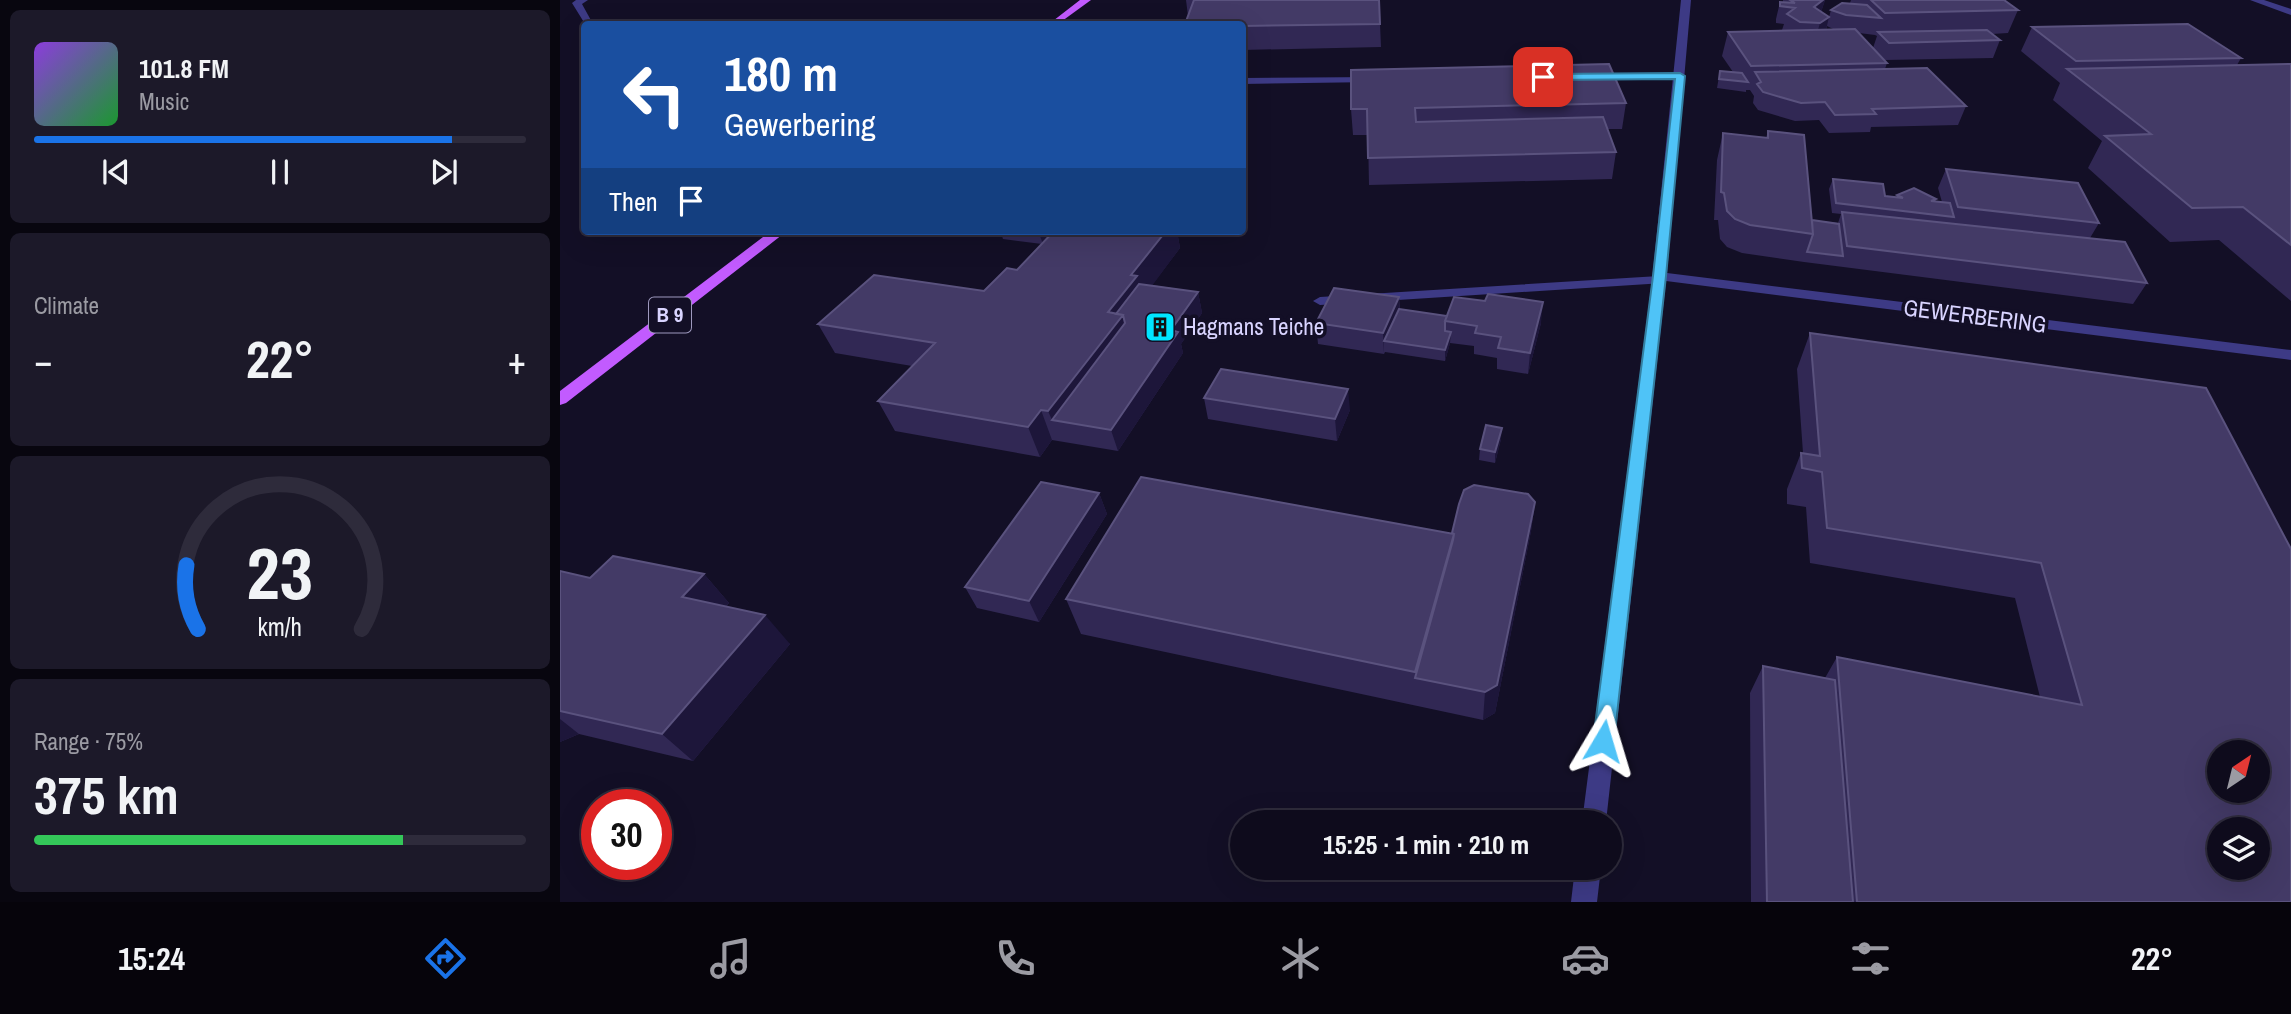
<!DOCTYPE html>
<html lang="en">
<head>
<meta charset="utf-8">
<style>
	:root { --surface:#0e0b1c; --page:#1c1929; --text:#f1f3f6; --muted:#9b9ba3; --line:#2e2b3b; --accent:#1a73e8 }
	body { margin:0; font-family:"Archivo Narrow",sans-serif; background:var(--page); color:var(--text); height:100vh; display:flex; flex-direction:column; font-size:26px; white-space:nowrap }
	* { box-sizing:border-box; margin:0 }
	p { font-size:23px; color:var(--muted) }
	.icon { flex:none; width:38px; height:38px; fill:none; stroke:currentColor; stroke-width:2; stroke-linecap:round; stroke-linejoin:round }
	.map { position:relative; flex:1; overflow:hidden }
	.details { display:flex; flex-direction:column; gap:10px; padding:10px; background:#08060f; width:560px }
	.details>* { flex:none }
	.guide { position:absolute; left:21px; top:21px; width:665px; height:214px; border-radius:7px; box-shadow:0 7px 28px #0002,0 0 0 2px var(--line); background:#1a4fa0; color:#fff; overflow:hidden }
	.needle { width:46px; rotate:35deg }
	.fabs { position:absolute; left:1647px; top:740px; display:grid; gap:14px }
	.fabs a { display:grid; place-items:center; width:63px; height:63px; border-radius:50%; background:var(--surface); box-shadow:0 7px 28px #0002,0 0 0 2px var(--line); font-size:35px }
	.speed { position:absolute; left:21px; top:789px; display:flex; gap:14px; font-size:35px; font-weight:700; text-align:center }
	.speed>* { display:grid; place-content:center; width:91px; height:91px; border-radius:50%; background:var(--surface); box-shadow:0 7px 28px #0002,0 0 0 2px var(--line); line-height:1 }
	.speed .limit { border:10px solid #d22; background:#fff; color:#111 }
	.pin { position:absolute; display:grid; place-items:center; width:60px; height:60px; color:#fff; margin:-30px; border-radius:14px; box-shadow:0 4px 10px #0006 }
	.me { position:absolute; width:77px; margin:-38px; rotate:7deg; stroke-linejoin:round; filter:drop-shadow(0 0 5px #0008) }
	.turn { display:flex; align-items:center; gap:24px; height:147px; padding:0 28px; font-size:32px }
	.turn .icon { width:91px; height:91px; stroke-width:2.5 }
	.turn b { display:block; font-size:49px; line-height:60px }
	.then { display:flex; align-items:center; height:66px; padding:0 28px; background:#0003; gap:14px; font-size:26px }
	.big { font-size:52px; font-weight:700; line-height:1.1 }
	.details .widget { flex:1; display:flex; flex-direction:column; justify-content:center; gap:10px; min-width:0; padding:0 24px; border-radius:10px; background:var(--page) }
	.details .dial { align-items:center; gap:0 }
	.dial svg { height:182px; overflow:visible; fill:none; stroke:var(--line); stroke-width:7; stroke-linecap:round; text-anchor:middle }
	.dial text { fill:var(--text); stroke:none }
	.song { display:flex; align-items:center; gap:21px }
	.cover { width:84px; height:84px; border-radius:10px; background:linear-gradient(135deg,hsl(270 70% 55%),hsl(130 70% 35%)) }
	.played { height:7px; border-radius:4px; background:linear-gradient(90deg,var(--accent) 85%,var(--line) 85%) }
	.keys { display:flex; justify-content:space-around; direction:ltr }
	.heat { display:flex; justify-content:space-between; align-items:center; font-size:38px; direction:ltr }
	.charge { height:10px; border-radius:5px; background:linear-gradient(90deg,#34c759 75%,var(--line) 0) }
	.trip { position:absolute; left:670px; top:810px; width:392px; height:70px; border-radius:35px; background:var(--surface); box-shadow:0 7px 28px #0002,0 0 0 2px var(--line); font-weight:700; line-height:70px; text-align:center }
	.menu { display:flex; height:112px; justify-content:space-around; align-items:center; background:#06040b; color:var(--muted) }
	.menu .icon { width:49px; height:49px }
	.menu .on { color:var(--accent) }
	.menu b { font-size:32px; color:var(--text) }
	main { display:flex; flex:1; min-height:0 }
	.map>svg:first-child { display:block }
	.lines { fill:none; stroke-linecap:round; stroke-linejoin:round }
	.lane { fill:#3d3a85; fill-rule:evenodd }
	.street { fill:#3d3a85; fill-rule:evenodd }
	.primary { fill:#c25bff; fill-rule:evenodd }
	.wall { fill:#312854; fill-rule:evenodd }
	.shaded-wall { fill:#1d163a }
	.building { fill:#433a66; stroke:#5a527e; stroke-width:2; fill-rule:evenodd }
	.route { fill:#4fc3f7; stroke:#337fa1; stroke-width:2 }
	.labels { text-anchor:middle; stroke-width:7; stroke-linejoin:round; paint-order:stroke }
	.shield { fill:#130f26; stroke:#9e99be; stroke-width:2 }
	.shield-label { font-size:21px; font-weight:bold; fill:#d9d4ff }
	.street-label { font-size:23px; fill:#d9d4ff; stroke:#130f26 }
	.poi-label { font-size:23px; fill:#d9d4ff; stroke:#130f26; text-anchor:start }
</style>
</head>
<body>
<main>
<section class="details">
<div class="widget">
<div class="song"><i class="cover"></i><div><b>101.8 FM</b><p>Music</p></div></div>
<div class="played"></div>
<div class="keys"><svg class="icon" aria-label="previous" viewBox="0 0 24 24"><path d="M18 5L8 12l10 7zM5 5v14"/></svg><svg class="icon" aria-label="pause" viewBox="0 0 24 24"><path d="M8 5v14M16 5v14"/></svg><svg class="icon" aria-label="next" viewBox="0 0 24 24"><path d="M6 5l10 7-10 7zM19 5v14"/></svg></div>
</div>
<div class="widget"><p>Climate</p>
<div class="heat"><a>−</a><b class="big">22°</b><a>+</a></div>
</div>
<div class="widget dial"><svg viewBox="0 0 100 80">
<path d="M14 69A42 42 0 1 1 86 69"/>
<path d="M14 69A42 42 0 0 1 9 41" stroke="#1a73e8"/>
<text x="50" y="56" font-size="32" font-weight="700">23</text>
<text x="50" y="72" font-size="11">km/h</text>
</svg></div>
<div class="widget"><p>Range · 75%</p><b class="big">375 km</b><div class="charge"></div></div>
</section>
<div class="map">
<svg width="1731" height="902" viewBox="0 0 1731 902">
	<rect width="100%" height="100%" fill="#130f26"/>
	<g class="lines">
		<path class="lane" d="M16 0H28L22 4 33 24H25L12 3Z
			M1120 73 1125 76 1124 78 1032 80 1027 77 1032 74Z
			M819 77 820 79 815 82 682 84V78Z
			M1099 276 1104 277V283L760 305 753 301 760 297Z"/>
		<path class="street" d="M1121 0H1131L1107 273 1731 350V360L1106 281 1046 822H1022L1092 280Z
			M1690 0H1704L1731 9V15Z
			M1015 868H1041L1037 902H1011Z"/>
		<path class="primary" d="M520 0H531L498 24H489Z
			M211 231H227L6 403 0 405V391Z"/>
	</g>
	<path class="wall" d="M626 0H819L821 47 682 50V24L628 16Z
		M1223 0H1265L1261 12 1269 17 1271 10 1290 3 1291 0H1444L1458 10 1448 33 1432 34 1440 40 1433 58 1325 60 1327 63 1325 69 1406 106 1398 125 1311 127 1310 132 1269 133 1259 120 1235 121 1198 110 1193 103 1194 96 1190 90H1186V92L1157 88 1160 71 1173 72 1162 56 1168 32 1223 31 1222 30 1224 24 1216 23V19L1220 2H1223ZM1267 26 1275 30H1266ZM1299 33 1315 35 1317 36 1313 48Z
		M1472 27 1681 58 1677 65 1731 64V301L1659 240 1610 242 1528 168 1542 141 1493 100 1500 83 1461 51Z
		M1066 103 1062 129H1047L1056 152 1052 179 809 185 808 135H793L791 109Z
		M1208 131 1252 220 1278 223 1281 214 1272 213 1269 189 1273 179 1325 196 1336 197 1337 195 1376 199 1375 202H1382L1378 188 1386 169 1539 223 1530 238 1587 283 1573 304 1244 262 1182 253 1167 247 1160 239 1158 220H1154L1157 160 1163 133 1206 138Z
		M427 231H617L620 248 592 285 638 292 642 313 621 344 623 353 558 451 492 440 480 457 335 431 318 401 352 366 275 353 258 324 424 291 457 270 482 244 443 239 441 233Z
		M839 297 840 309 887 316 981 323 968 374 937 369V358L914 354V346L890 343 885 361 825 352 824 354 758 344 756 323Z
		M1250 333 1646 388 1731 902H1191L1190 693 1203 666 1265 678 1277 657 1480 697 1455 598 1250 563 1246 507 1227 504V489L1241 453H1243L1237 369Z
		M644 398 790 410 777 441 648 419Z
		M941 439 935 463 919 460 920 449Z
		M539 493 547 514 479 622 417 608 405 587Z
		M975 502 971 531 935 713 923 720 521 634 506 599 892 533Z
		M0 571 30 578 144 574 169 603 166 607 230 644 133 761 19 734 0 742Z"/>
	<path class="shaded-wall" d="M1263 0H1265L1260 15 1249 23 1254 7Z
		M1269 17 1265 34 1255 40 1260 23Z
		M478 231H495L483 244Z
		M606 231H617L620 248 583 298 585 304 492 420 488 411 571 275Z
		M638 292 642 313 621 344 623 353 558 451 551 430 611 330Z
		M839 297 840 318 824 341V354L823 333Z
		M983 302 981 323 968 374 970 353Z
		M891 332 890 343 885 361V350Z
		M788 389 790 410 777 441 775 419Z
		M481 410 492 440 480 457 468 427Z
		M942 428 941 439 935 463V452Z
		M539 493 547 514 479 622 469 601Z
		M975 502 971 531 935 713 923 720 925 692Z
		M894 534 893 569 855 678V672Z
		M144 574 169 603 149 626 122 597Z
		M205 615 230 644 133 761 102 734Z
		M0 719 19 734 0 742Z"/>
	<path class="building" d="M634 0H819L820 24 682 26V24H625Z
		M1230 0H1263L1254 7 1269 17 1260 23 1240 22 1227 14 1235 8 1220 6V2L1235 3Z
		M1311 0H1444L1458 10 1325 13Z
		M1282 3 1307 5 1321 18 1286 15 1271 10Z
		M1628 24 1681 58 1516 61 1472 27Z
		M1295 29 1327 63 1191 66 1168 32Z
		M1427 30 1440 40 1329 43 1318 32Z
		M1049 64 1066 103 855 108 856 122 1043 117 1056 152 808 158 807 109H791V70Z
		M1731 64V245L1683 207 1632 208 1545 136 1591 134 1507 69Z
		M1367 68 1406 106 1312 109 1316 114 1275 115 1265 102 1241 103 1203 92 1197 84 1201 82 1195 72Z
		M1160 71 1182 73 1188 82 1159 79Z
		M1208 131 1244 135 1253 234 1190 225 1175 219 1167 211 1164 193 1161 192 1163 133 1208 138Z
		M1386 169 1518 183 1539 223 1398 207Z
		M1273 179 1323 184 1325 196 1343 198 1337 195 1354 188 1376 199 1371 201 1390 203 1394 217 1276 203Z
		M1282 212 1565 242 1587 283 1287 246Z
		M1252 220 1279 224 1283 256 1247 252 1253 234Z
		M494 231H606L571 275 577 276 548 312 563 315 488 411 481 410 468 427 318 401 375 343 258 324 314 275 424 291 447 268 457 270Z
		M579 284 638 292 611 330 618 332 551 430 492 420 565 323 563 315 556 314Z
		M774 288 839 297 823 333 756 323Z
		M928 294 983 302 970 353 938 348 941 337 915 333 917 326 885 321 894 297 925 301Z
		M839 309 887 316 885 321V331L891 332 885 350 824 341Z
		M1250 333 1646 388 1731 549V902H1297L1277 657 1522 705 1481 563 1267 528 1262 472 1242 468 1241 453 1260 456ZM1659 752H1698V791H1659ZM1659 830H1698V868H1659Z
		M661 369 788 389 775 419 644 398Z
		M926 425 942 428 935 452 920 449Z
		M581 477 894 534 855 672 506 599Z
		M481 482 539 493 469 601 405 587Z
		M914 485 968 494 975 502 937 685 925 692 855 678 893 540 894 534 892 533 899 504 904 490Z
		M53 556 144 574 122 597 205 615 102 734 0 711V571L30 578Z
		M1203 666 1275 680 1293 902H1207Z"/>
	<path class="route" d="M1120 73 1125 76 1106 276 1054 741 1051 748 1043 751 1036 748 1033 741 1093 276 1115 79 983 80 979 77 983 74Z"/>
	<defs>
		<g id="building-square" transform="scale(1.575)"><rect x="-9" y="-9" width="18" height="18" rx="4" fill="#00e5ff" stroke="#130f26"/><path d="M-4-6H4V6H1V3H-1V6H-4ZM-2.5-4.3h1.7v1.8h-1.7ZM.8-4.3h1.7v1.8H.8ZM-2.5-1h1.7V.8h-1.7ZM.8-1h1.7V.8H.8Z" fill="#111"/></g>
	</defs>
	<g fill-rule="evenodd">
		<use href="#building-square" x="600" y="327"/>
	</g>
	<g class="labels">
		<rect class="shield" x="89" y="297.5" width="42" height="35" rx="5"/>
		<g class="shield-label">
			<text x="110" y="322">B 9</text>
		</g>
		<g class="street-label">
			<text transform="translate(1415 316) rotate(7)" y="8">GEWERBERING</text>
		</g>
		<g class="poi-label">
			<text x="623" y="335">Hagmans Teiche</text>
		</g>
	</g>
</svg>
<div class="fabs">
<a><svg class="needle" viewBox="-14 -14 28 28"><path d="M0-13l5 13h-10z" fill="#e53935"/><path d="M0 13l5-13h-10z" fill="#9b9ba3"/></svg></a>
<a><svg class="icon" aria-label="layers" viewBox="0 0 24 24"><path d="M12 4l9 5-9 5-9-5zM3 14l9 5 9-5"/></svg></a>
</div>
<div class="speed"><div class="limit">30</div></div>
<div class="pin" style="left:983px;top:77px;background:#d93025"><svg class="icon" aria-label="arrive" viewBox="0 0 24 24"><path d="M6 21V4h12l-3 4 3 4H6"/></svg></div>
<svg class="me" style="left:1043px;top:741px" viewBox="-20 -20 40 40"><path d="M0-17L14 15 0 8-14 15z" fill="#4fc3f7" stroke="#fff" stroke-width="4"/></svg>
<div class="trip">15:25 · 1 min · 210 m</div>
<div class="guide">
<div class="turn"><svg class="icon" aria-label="left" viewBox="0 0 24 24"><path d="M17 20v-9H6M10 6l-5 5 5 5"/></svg><div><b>180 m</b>Gewerbering</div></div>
<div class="then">Then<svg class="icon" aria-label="arrive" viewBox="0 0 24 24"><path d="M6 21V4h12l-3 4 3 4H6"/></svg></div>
</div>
</div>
</main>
<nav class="menu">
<b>15:24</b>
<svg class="icon on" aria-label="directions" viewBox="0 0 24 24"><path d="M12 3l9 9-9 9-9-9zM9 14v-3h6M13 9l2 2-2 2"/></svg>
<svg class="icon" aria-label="music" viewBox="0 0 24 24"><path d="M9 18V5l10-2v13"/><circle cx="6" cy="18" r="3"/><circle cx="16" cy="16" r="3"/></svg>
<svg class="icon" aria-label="phone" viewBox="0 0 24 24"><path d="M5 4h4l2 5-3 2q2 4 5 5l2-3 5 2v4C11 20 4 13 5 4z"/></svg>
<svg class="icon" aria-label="climate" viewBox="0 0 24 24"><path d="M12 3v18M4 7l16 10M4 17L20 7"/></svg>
<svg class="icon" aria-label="car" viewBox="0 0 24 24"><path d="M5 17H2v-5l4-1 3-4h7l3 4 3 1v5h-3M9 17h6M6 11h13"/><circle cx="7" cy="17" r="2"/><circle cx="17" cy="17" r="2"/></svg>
<svg class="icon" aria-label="filters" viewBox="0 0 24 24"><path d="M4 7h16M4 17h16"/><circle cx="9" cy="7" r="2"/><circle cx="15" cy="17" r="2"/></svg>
<b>22°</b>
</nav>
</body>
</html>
